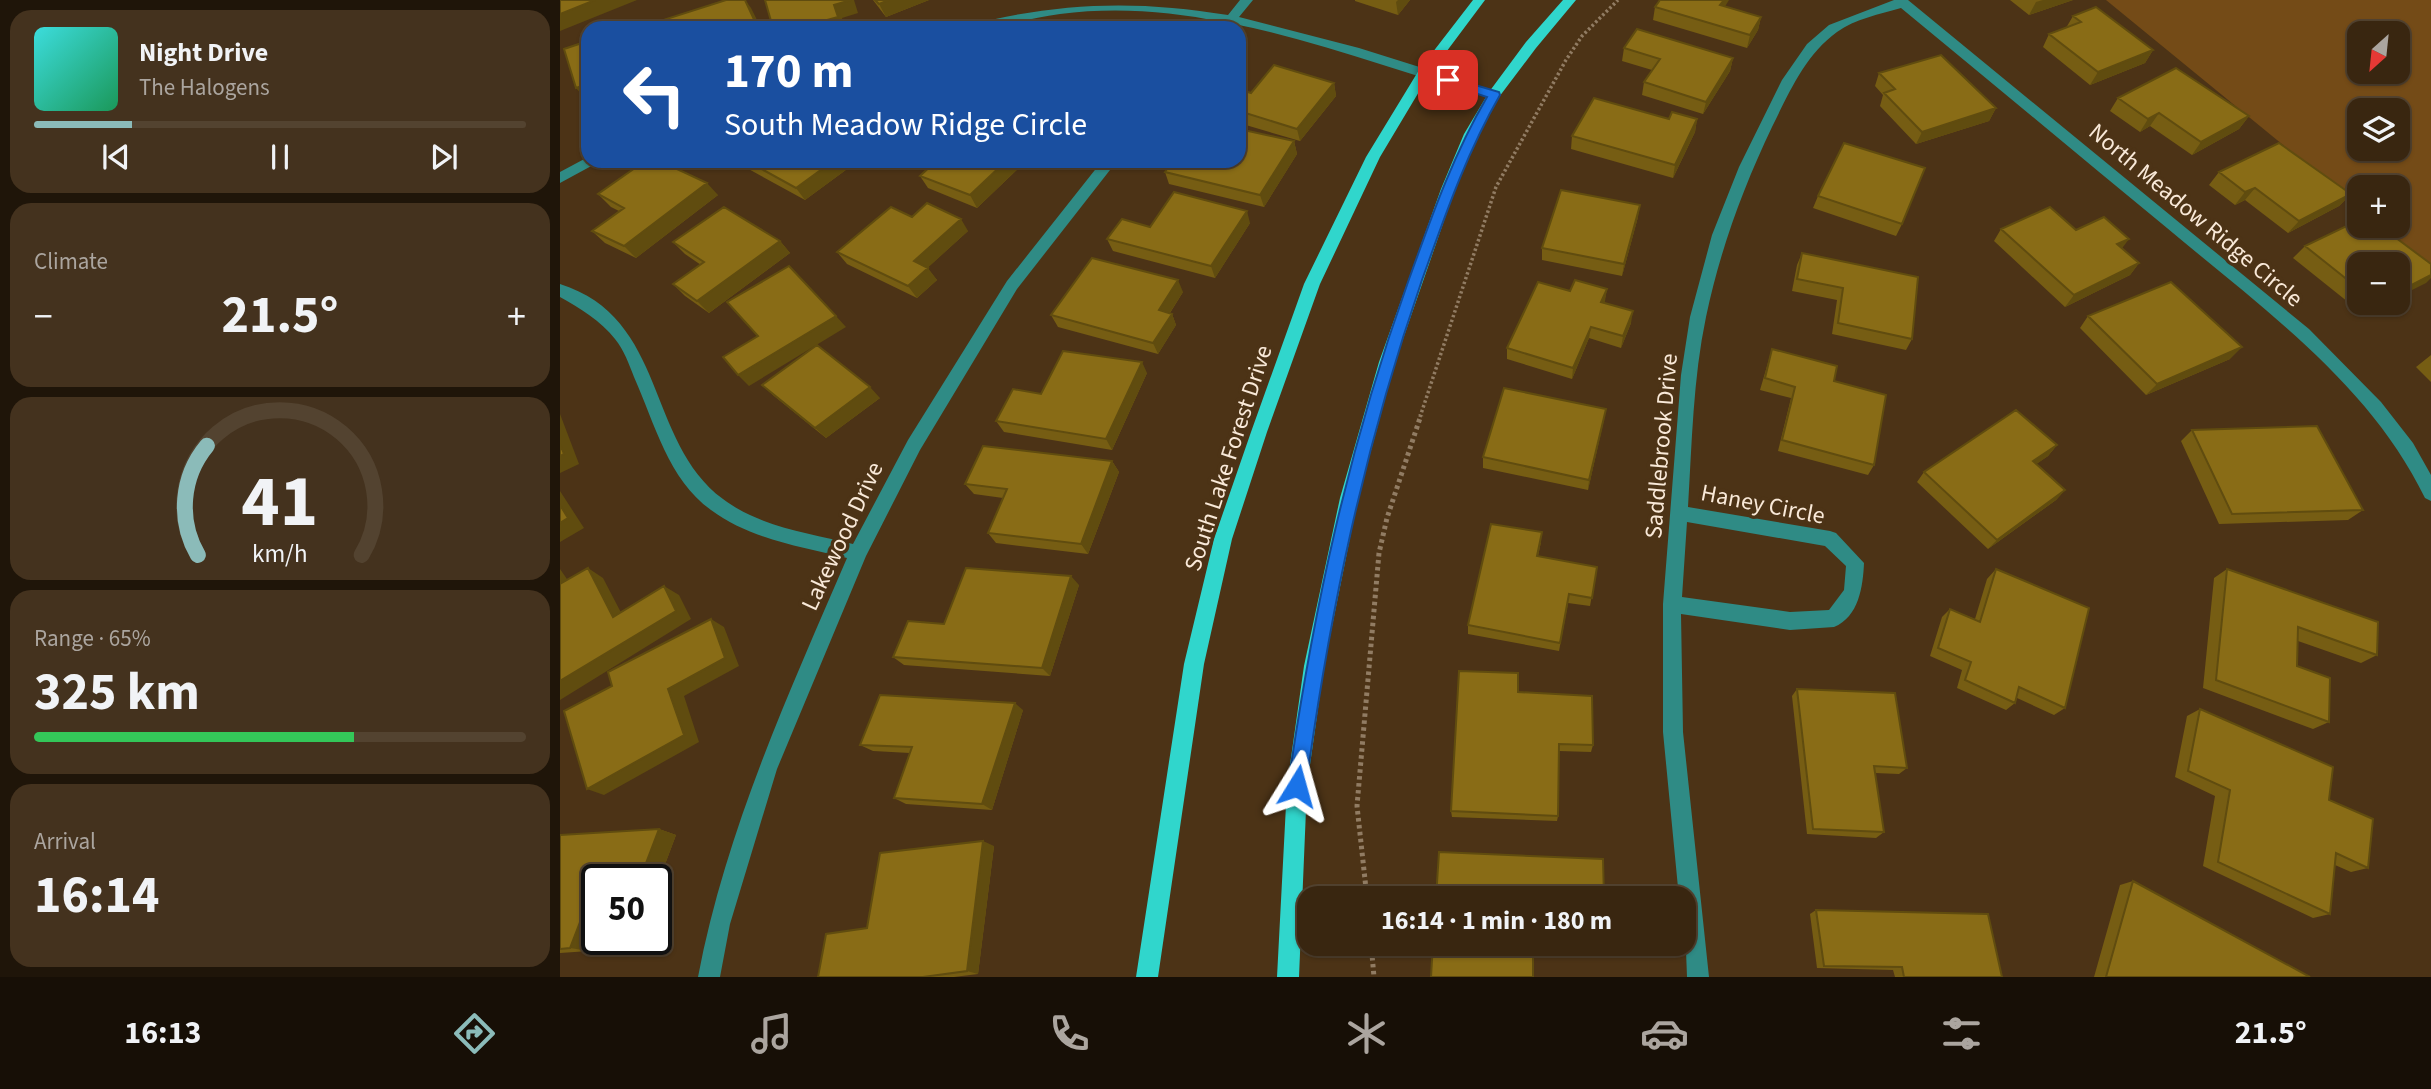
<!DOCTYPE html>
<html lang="en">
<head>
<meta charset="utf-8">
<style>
	:root { --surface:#392610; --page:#44321e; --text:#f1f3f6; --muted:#aba59f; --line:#534330; --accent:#8bbbb9 }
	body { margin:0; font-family:"Source Sans 3",sans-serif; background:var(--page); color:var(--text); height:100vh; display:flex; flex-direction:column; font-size:26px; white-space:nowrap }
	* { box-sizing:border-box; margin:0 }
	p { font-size:23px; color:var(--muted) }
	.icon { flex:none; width:38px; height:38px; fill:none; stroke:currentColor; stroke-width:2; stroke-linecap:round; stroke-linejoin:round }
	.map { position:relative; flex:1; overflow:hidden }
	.panel { display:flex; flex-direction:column; gap:10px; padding:10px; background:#1f1509; width:560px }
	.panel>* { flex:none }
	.banner { position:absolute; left:21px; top:21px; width:665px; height:147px; border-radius:21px; box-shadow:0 2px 5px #0004,0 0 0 2px var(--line); background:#1a4fa0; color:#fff; overflow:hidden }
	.needle { width:46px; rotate:207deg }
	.buttons { position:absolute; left:1787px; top:21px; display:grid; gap:14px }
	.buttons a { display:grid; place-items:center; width:63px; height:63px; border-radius:14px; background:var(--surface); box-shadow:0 2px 5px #0004,0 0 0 2px var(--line); font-size:35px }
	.speed { position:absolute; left:21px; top:864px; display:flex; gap:14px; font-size:35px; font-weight:700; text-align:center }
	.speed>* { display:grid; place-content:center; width:91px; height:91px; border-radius:50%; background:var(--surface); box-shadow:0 2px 5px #0004,0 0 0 2px var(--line); line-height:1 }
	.speed .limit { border:4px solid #111; border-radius:10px; background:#fff; color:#111 }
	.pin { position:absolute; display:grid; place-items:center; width:60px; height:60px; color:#fff; margin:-30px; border-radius:14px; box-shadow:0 4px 10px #0006 }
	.me { position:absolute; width:77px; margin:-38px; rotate:8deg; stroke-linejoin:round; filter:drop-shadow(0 0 5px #0008) }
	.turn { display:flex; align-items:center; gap:24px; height:147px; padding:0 28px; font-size:32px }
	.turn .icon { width:91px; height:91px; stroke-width:2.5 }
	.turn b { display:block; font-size:49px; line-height:60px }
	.big { font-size:52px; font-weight:700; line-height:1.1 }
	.panel .tile { flex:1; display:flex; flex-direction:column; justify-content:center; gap:10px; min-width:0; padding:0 24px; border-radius:21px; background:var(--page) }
	.panel .dial { align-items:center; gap:0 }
	.dial svg { height:182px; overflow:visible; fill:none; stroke:var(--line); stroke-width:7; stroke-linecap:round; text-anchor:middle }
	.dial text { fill:var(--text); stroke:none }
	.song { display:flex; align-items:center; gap:21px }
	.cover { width:84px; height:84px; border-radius:10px; background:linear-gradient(135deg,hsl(180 70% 55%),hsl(150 70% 35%)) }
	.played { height:7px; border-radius:4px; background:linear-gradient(90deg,var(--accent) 20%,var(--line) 20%) }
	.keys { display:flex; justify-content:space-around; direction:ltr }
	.heat { display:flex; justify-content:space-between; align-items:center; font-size:38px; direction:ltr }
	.charge { height:10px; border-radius:5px; background:linear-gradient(90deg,#34c759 65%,var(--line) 0) }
	.trip { position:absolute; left:737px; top:886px; width:399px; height:70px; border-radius:21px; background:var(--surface); box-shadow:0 2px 5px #0004,0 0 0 2px var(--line); font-weight:700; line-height:70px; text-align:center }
	.dock { display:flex; height:112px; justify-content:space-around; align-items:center; background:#170f06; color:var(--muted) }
	.dock .icon { width:49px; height:49px }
	.dock .on { color:var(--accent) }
	.dock b { font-size:32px; color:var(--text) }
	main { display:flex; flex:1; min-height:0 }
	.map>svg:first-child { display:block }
	.green { fill:#744b17; fill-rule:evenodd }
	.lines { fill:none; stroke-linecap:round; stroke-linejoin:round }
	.path-far1 { stroke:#917c63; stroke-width:3.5; stroke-dasharray:2.5 2.5; stroke-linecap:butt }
	.path { stroke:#917c63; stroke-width:5; stroke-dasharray:3.5 3.5; stroke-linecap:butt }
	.minor { fill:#2f8b85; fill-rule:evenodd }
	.major { fill:#30d6cc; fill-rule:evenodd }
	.wall { fill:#765d13 }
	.shaded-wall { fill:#604c0f }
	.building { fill:#896c16; stroke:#604c0f; stroke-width:2 }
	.route { fill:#1a73e8; stroke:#114b97; stroke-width:2 }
	.labels { text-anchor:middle; stroke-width:7; stroke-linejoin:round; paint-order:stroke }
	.street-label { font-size:24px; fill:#f9e9d8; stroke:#4c3316 }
</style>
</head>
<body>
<main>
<section class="panel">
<div class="tile">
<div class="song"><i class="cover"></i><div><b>Night Drive</b><p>The Halogens</p></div></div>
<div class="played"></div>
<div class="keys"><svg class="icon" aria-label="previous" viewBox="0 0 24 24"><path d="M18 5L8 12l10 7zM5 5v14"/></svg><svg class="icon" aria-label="pause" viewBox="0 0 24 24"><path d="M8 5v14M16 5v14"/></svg><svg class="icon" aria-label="next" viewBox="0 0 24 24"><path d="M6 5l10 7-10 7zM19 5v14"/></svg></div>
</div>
<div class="tile"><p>Climate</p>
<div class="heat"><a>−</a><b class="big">21.5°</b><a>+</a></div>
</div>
<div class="tile dial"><svg viewBox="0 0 100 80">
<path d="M14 69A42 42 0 1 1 86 69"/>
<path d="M14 69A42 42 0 0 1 18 21" stroke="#8bbbb9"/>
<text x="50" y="56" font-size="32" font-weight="700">41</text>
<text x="50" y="72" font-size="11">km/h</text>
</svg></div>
<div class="tile"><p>Range · 65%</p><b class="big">325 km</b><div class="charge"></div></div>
<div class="tile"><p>Arrival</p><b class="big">16:14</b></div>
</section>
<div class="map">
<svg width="1871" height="977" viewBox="0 0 1871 977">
	<rect width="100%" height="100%" fill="#4c3316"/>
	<path class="green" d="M1546 0H1871V266L1822 226H1838V187H1799V207ZM1799 33H1838V72H1799ZM1799 110H1838V149H1799Z"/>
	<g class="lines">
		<path class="path-far1" d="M860 417 936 187 1006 60 1022 36 1058 0"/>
		<path class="path" d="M807 898 797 806 819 553 827 518 861 415
			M811 943 814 977"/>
		<path class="minor" d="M680 0H693L679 17 799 48 939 92 941 95 934 99C847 75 763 42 674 24L671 28H658L662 22C609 11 554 7 500 14 469 18 440 28 409 28L410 25C500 2 577 0 668 15Z
			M1334 0H1348L1749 329 1821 402 1853 443 1871 475V501L1865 498C1810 384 1702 308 1607 228 1518 155 1430 81 1341 8 1320 14 1295 19 1277 32 1245 55 1229 93 1212 127 1183 188 1160 250 1146 317 1133 379 1132 443 1128 507L1270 531 1276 533 1304 563C1303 586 1299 617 1274 627L1230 630 1121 614 1123 732 1149 977H1127L1124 898H1119L1103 732V604L1121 375 1130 317 1152 235 1179 167 1222 80 1247 44 1269 25ZM1127 522 1265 546 1286 566 1284 590 1269 610 1230 612 1122 597Z
			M28 157V161H37L35 164 0 183V172Z
			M542 161H557L457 289 360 450 306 556 217 769 170 924 160 977H138C166 830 228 695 287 558 241 547 190 539 151 510 108 479 95 424 74 377 69 364 64 350 55 339 41 321 20 308 0 297V284C108 318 85 441 163 499 200 527 249 533 293 544L348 440 447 281Z"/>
		<path class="major" d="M913 0H925L869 75 820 157 760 284 707 432 672 539 644 664 598 977H576L624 664 654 539 691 432 744 284 806 157 859 70Z
			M1003 0H1016L976 48 939 97 918 134 895 189 835 362 798 498 764 666 747 786 739 977H717L727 786 744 666 780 498 819 362 881 189 904 134 929 92 966 42Z"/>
	</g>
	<path class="wall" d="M313 0H369L326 17Z
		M795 0H850L838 15 795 1Z
		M1450 0H1513L1469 15Z
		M1095 7H1165L1201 17 1198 30 1187 48 1093 20Z
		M1513 16 1593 50 1585 63 1530 85 1483 47 1489 34 1506 28Z
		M1064 48 1173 58 1170 71 1143 114 1082 95 1084 82 1092 70 1062 61Z
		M1319 73 1436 108 1429 121 1356 144 1320 106 1323 95 1315 86Z
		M774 83 776 96 740 141 679 123V89L691 93Z
		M1558 98 1689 116 1679 129 1632 155 1590 126 1580 132 1550 111Z
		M1109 119H1137L1135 132 1113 178 1011 149 1012 136Z
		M734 141 737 154 704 207 609 184 605 172Z
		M174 161H298L245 200Z
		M466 161 417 208 368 188 360 176Z
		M1659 172 1791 194 1779 206 1728 233 1685 200 1675 205 1649 185Z
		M38 194 158 195 76 258 45 243 32 231 59 211 51 207Z
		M1258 196 1342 224 1336 236 1253 208Z
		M352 217 408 231 367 268 377 280 357 298 287 264 277 252Z
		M1078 217 1062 276 982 260V248Z
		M690 223 655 278 553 251 547 239 590 227Z
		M1441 229 1516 230 1562 248 1579 263 1570 275 1505 307 1434 241Z
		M220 241 230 253 149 313 125 296 113 284 141 265 125 254 113 242Z
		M1745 246 1866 283 1799 264V303H1825L1803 314 1733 258Z
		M1242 253 1352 339 1346 350 1272 334 1277 300 1232 291 1237 265Z
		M1047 289 1044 303 1071 323 1061 348 1029 338 1012 379 947 359V348L1010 291Z
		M623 292 610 313 612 314 616 325 598 354 498 327 491 315Z
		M1528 316 1670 359 1586 395 1520 328Z
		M1212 349 1274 381 1314 465 1308 475 1218 451 1231 398 1200 390Z
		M1871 355V382L1856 367Z
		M587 373 552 450 444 432 436 421 481 394Z
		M202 385 320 398 266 438 214 396Z
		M1046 409 1028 490 923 468V457Z
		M1632 430 1803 510 1788 520 1659 524 1621 441Z
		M1497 445 1488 456 1476 464 1505 490 1496 500 1428 549 1357 482 1364 472Z
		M552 461 559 472 528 554 436 543 428 533 443 498 414 494 405 484Z
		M981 542 978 556 1037 567 1030 606 1008 603 999 651 908 634V625Z
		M1436 569 1505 708 1494 715 1457 698 1455 703 1446 710 1397 688 1402 670 1370 656 1382 617 1390 609 1415 619 1427 579Z
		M1667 569 1817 655 1801 663 1738 641 1737 666 1769 722 1753 729 1643 688 1654 578Z
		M519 585 490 676 344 665 333 657 384 624Z
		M1237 689 1347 768 1339 774 1315 773 1324 832 1316 838 1247 834 1232 696Z
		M958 692 1033 745 1031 752 999 751 998 816 997 821 892 817 891 811Z
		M1640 709 1769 800 1808 868 1791 872 1775 865 1770 914 1753 918 1643 866 1655 796 1615 777 1627 716Z
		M463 710 432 810 346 804 334 798 350 753 313 751 300 745Z
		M99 829 116 835 101 875 57 877 56 880H37V932L29 951 0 953V835Z
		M434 846 418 974 394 977H258L307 928Z
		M1573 881 1750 977H1534L1560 885Z
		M1256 910 1442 977H1335L1333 970 1257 968 1250 914Z"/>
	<path class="shaded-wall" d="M35 0H77L0 31V14Z
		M185 0 191 8 201 28H198Z
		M291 0H294L298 13 282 18 285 28H238L274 5Z
		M329 0H369L326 17 319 4Z
		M838 0H850L838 15 836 2Z
		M1164 0H1169L1158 18 1160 5Z
		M1483 0H1513L1469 15 1476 2Z
		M1201 17 1198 30 1187 48 1190 35Z
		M1593 50 1585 63 1530 85 1538 72Z
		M1173 58 1170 71 1143 114 1146 102Z
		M774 83 776 96 740 141 737 129Z
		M28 84V100L27 101 16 88Z
		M1436 108 1429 121 1356 144 1362 132Z
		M1599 113 1590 126 1580 132 1588 119Z
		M1689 116 1679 129 1632 155 1641 142Z
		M1137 119 1135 132 1113 178 1115 165Z
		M734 141 737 154 704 207 700 195Z
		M273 161H298L245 200 236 188Z
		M446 161H466L417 208 410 195Z
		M147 183 158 195 76 258 64 246Z
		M1695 188 1685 200 1675 205 1685 192Z
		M1791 194 1779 206 1728 233 1739 221Z
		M1080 205 1078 217 1062 276 1064 264Z
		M687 211 690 223 655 278 651 266Z
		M401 219 408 231 362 273 354 261Z
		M1569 239 1560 251 1557 244Z
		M220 241 230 253 149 313 137 301Z
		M1579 263 1570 275 1505 307 1514 295Z
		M368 268 377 280 357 298 348 286Z
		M1871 275V278L1866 283 1838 297V292Z
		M618 280 623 292 604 322 599 310Z
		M1047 289 1045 301 1040 314 1041 302Z
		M1815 303H1825L1803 314Z
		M1073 311 1071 323 1061 348 1063 336Z
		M612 314 616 325 598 354 593 343Z
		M276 316 286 327 189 386 178 375Z
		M1031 327 1029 338 1012 379 1013 368Z
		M1682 347 1670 359 1586 395 1597 384Z
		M582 362 587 373 552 450 546 439Z
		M310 387 320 398 266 438 255 428Z
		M1046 409 1044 420 1028 490 1029 480Z
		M0 414 19 464 0 473Z
		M1497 445 1488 456 1465 472 1473 461Z
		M552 461 559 472 528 554 521 544Z
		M1505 490 1496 500 1428 549 1437 540Z
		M0 491 24 528 0 542Z
		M28 568 43 578 68 626 53 617Z
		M0 569 9 582 0 588Z
		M511 576 519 585 490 676 482 668Z
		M104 586 119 595 131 619 0 700V681Z
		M151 619 164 627 179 666 124 696 139 742 44 795 27 789 108 689Z
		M455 703 463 710 432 810 422 804Z
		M99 829 116 835 101 875 83 871Z
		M423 841 434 846 418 974 407 971Z
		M39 873 57 877 56 880H37V932L29 951 10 948Z"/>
	<path class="building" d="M0 0H35L0 14Z
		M166 0H185L198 28H103L100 21Z
		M205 0H291L274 5 278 17 238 28H213Z
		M315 0H329L319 4Z
		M1100 0H1164L1160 5 1201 17 1190 35 1095 7Z
		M1536 7 1593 50 1538 72 1489 34 1521 22 1513 16Z
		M1077 29 1173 58 1146 102 1084 82 1100 59 1064 48Z
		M28 41V84L16 88 4 49Z
		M1381 55 1436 108 1362 132 1324 93 1335 89 1319 73Z
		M714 65 774 83 737 129 679 111V89L691 93Z
		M1616 68 1689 116 1641 142 1599 113 1588 119 1558 98Z
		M1034 98 1109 119 1112 112 1137 119 1115 165 1012 136Z
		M679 129 734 141 700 195 605 172 612 161H679Z
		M1284 143 1365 168 1342 224 1258 196Z
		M1719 143 1791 194 1739 221 1695 188 1685 192 1659 172Z
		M85 161H100L147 183 64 246 32 231 64 208 38 194Z
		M187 161H273L236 188Z
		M376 161H446L410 195 360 176Z
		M1001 190 1080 205 1064 264 982 248Z
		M614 192 687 211 651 266 547 239 562 219 590 227Z
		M367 203 401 219 354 261 368 268 348 286 277 252 331 207 352 217Z
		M164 207 220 241 137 301 113 284 144 262 113 242Z
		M1490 207 1516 230 1544 217 1569 239 1557 244 1579 263 1514 295 1441 229Z
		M1799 220V226H1820L1871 264V275L1838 292V264H1799V289L1745 246Z
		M1242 253 1358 277 1352 339 1278 323 1283 288 1237 279Z
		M532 258 618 280 599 310 612 314 593 343 491 315Z
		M229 266 276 316 178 375 163 357 198 336 167 302Z
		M1015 280 1047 289 1041 302 1073 311 1063 336 1031 327 1013 368 947 348 978 282 1010 291Z
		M1611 282 1682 347 1597 384 1528 316Z
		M257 345 310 387 255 428 202 385Z
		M1212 349 1277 366 1274 381 1326 395 1314 465 1222 440 1235 387 1205 378Z
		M503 351 582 362 546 439 436 421 453 389 481 394Z
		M944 388 1046 409 1029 480 923 457Z
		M1456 410 1497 445 1473 461 1505 490 1437 540 1364 472Z
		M1757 426 1803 510 1672 514 1632 430Z
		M0 444 4 454 0 456Z
		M423 446 552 461 521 544 428 533 447 489 405 484Z
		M0 505 8 518 0 523Z
		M931 524 982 532 977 556 1037 567 1032 598 1009 594 1000 643 908 625Z
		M28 568 53 617 104 586 116 611 0 681V584Z
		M406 568 511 576 482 668 333 657 348 621 384 624Z
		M1436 569 1529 608 1505 708 1459 687 1455 703 1405 680 1411 662 1378 648 1390 609 1420 622Z
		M1667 569 1818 622 1817 655 1738 627 1737 666 1770 678 1769 722 1656 680Z
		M151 619 165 658 108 689 124 735 27 789 4 711 52 686 48 672Z
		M899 671 958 673V692L1032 696 1033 745 999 744 998 816 891 811Z
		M1237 689 1335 693 1347 768 1314 766 1324 832 1253 829Z
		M320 695 455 703 422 804 334 798 352 747 300 745Z
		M1640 709 1773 767 1769 800 1813 819 1808 868 1776 853 1770 914 1658 862 1670 790 1628 771Z
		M99 829 83 871 39 873 10 948 0 949V835Z
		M423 841 407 971 363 977H258L266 934 307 928 320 853Z
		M879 852 1043 859 1044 898H876Z
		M1573 881 1750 977H1546Z
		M1256 910 1428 914 1442 977H1344L1342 967 1264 966Z
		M873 943H973V977H871Z"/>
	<path class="route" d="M888 77 939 92 940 95C906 154 885 216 862 280 804 448 770 610 746 786L744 793 737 796 730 793 728 786C753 611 788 449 848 282 871 218 893 155 927 97L884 83 882 80Z"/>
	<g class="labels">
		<g class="street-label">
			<text transform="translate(1636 215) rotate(40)" y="8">North Meadow Ridge Circle</text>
			<text transform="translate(1101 446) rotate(-85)" y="8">Saddlebrook Drive</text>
			<text transform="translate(668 458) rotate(-72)" y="8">South Lake Forest Drive</text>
			<text transform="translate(1203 504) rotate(11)" y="8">Haney Circle</text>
			<text transform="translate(282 536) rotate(-65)" y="8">Lakewood Drive</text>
		</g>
	</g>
</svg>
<div class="buttons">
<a><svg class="needle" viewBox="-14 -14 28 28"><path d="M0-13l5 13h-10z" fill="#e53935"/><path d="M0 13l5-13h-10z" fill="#aba59f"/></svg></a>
<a><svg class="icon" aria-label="layers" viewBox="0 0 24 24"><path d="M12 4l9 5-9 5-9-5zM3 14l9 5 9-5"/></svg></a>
<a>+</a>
<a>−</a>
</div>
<div class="speed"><div class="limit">50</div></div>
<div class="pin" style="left:888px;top:80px;background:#d93025"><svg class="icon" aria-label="arrive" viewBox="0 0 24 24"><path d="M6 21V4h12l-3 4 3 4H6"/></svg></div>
<svg class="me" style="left:737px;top:786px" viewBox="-20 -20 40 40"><path d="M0-17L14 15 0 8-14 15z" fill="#1a73e8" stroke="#fff" stroke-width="4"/></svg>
<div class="trip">16:14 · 1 min · 180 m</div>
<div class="banner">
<div class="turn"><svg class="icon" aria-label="left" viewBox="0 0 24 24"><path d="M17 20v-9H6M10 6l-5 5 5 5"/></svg><div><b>170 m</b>South Meadow Ridge Circle</div></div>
</div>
</div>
</main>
<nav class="dock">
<b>16:13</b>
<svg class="icon on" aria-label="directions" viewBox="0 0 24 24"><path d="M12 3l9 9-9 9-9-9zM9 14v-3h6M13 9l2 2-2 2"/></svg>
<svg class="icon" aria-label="music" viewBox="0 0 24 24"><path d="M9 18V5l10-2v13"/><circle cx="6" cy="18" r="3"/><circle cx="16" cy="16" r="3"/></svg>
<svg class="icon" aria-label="phone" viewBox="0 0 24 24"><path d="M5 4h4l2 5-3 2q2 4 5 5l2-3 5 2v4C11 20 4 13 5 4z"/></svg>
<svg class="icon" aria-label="climate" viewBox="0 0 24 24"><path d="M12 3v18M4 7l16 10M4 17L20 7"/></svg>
<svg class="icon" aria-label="car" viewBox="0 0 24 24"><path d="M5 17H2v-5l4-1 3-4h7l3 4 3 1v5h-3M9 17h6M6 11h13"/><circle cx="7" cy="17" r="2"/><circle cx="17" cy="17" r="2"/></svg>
<svg class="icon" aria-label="filters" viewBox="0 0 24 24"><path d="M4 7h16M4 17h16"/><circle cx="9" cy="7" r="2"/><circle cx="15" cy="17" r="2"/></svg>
<b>21.5°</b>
</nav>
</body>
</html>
